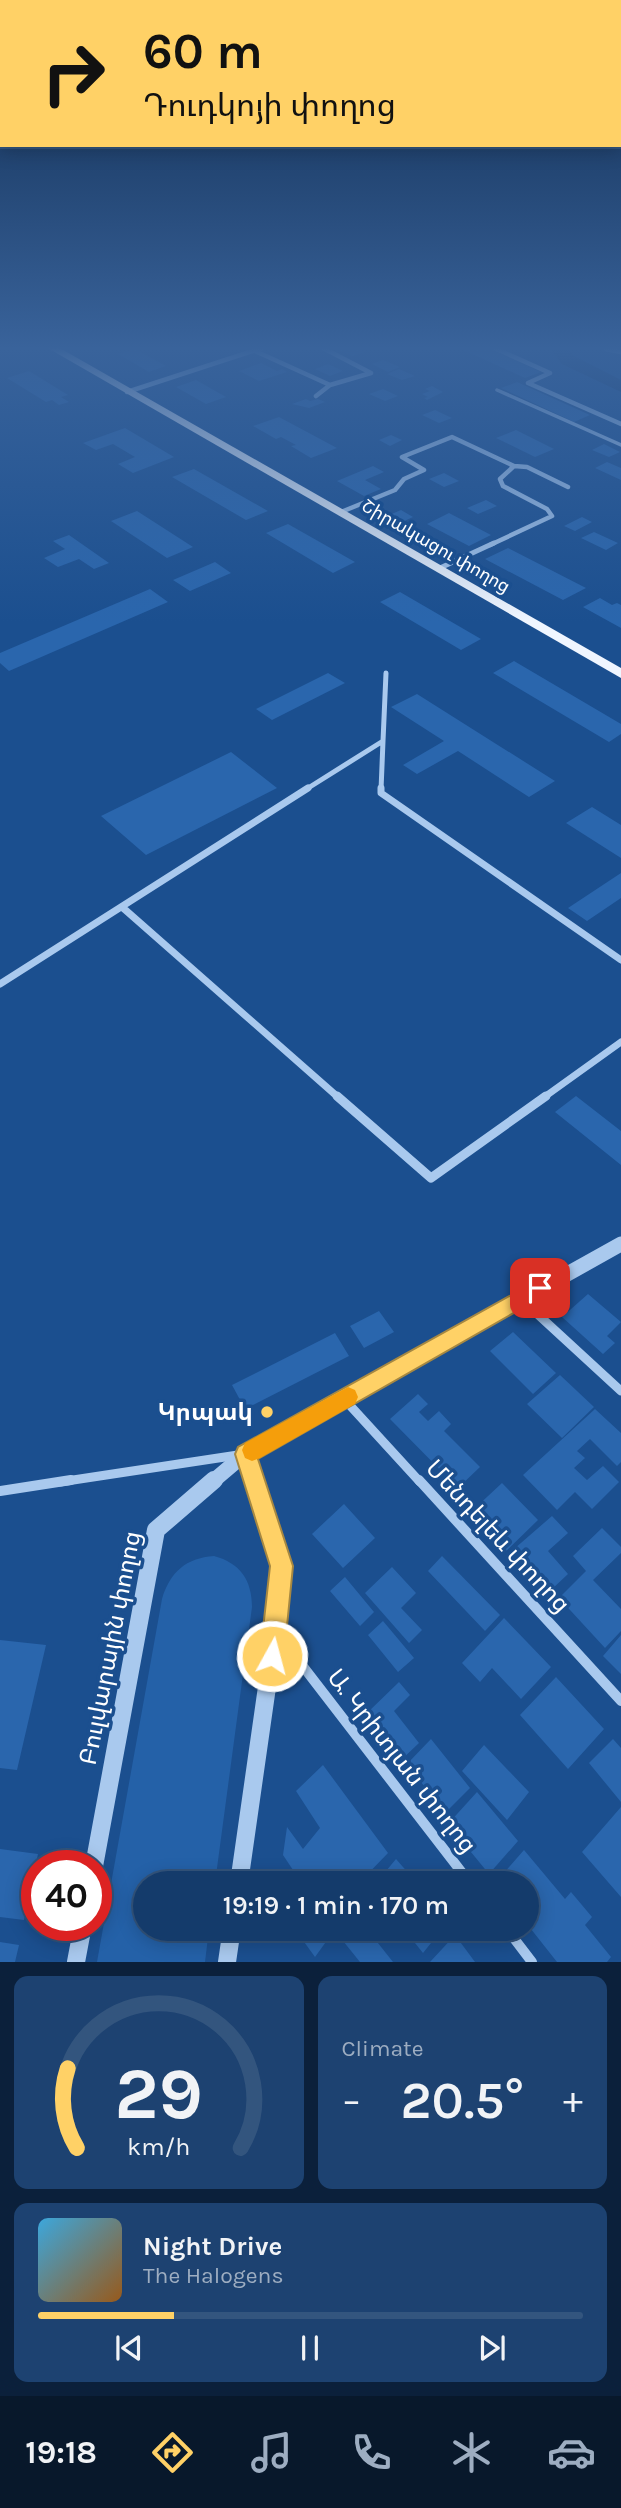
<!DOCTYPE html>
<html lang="en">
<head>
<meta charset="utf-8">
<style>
	:root { --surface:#143b6b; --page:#1d4271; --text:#f1f3f6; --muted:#9dadc1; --line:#33557e; --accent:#ffd166 }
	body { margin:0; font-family:Karla,"Noto Sans Armenian",sans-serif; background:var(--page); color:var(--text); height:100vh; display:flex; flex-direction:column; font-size:26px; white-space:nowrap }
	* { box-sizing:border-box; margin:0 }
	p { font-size:23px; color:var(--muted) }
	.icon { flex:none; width:38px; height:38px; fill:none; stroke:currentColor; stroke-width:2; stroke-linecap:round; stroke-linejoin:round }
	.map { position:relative; height:1962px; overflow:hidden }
	.side { display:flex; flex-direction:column; gap:14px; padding:14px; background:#0b203b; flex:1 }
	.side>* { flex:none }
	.top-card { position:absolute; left:0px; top:0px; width:621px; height:147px; box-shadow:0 4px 18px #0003,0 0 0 2px var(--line); background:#ffd166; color:#111; overflow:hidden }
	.speed { position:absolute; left:21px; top:1850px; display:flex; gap:14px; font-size:35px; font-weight:700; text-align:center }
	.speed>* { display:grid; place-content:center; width:91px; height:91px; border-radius:50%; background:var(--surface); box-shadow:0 4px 18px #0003,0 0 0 2px var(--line); line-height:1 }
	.speed .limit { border:10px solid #d22; background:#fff; color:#111 }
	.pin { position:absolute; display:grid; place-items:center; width:60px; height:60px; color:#fff; margin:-30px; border-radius:14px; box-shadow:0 4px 10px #0006 }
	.me { position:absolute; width:77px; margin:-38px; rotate:7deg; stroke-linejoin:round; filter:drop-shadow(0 0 5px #0008) }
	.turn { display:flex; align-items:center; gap:24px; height:147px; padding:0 28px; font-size:32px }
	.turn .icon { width:91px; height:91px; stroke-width:2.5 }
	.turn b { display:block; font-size:49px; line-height:60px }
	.big { font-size:52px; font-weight:600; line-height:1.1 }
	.side .card { flex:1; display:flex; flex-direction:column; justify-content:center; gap:10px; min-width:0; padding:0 24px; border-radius:14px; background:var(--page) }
	.side .dial { align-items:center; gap:0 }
	.dial svg { height:182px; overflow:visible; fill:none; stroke:var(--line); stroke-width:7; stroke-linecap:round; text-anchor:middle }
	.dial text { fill:var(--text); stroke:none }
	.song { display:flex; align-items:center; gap:21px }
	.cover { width:84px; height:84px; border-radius:10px; background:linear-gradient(135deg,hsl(200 70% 55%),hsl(30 70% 35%)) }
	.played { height:7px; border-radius:4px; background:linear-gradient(90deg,var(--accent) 25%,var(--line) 25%) }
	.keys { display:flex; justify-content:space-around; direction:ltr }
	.heat { display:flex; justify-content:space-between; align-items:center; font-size:38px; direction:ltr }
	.side .tiles { flex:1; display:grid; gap:14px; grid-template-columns:1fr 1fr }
	.card:last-child { grid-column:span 2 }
	.trip { position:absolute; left:133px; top:1871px; width:406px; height:70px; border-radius:35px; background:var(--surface); box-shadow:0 4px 18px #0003,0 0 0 2px var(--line); font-weight:600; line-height:70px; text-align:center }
	.tabs { display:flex; height:112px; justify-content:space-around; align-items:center; background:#08182b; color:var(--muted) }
	.tabs .icon { width:49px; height:49px }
	.tabs .on { color:var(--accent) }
	.tabs b { font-size:32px; color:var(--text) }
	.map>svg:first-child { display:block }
	.green { fill:#2461a8 }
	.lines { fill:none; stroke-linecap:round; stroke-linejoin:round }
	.river { fill:#123a6d; fill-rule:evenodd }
	.building { fill:#2a66ad }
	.service { stroke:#a9c9ee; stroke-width:3.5 }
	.minor-far4 { stroke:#a9c9ee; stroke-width:4.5 }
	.minor-far3 { stroke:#a9c9ee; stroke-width:5 }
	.minor-far2 { stroke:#a9c9ee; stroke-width:7 }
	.minor-far1 { stroke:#a9c9ee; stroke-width:9 }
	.minor { stroke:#a9c9ee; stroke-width:10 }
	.tertiary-far1 { stroke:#a9c9ee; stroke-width:15 }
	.tertiary { stroke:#a9c9ee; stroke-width:18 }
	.primary { fill:#f0f6ff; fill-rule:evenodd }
	.route { fill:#ffd166; stroke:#a68842; stroke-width:2 }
	.slow { fill:#f59e0b }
	.poi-dot { fill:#ffd166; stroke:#1b4f8f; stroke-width:2.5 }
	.labels { text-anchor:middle; stroke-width:7; stroke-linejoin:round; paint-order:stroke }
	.far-street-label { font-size:18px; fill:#fff; stroke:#1b4f8f }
	.near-poi-label { font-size:24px; font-weight:bold; fill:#fff; stroke:#1b4f8f; text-anchor:end }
	.near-street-label { font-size:24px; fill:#fff; stroke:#1b4f8f }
</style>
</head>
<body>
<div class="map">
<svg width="621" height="1962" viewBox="0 0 621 1962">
	<rect width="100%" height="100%" fill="#1b4f8f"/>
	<path class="green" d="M214 1556C240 1563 252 1580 252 1607L215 1883H145V1928L209 1929 205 1962H97L162 1599C170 1572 186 1558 214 1556Z"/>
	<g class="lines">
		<path class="river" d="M549 347H567L574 356 621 380V392L562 364Z"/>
	</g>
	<path class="building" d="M345 347H356L365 352 353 356 338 350Z
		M457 347H486L541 372 525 378Z
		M135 349 166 366 149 372 118 354Z
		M383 360 400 367 388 372 372 364Z
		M261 363 277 371 282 369 287 372 259 381 239 371Z
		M328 364 343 371 330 376 315 369Z
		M399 369 415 376 402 380 387 374Z
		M29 371 68 395 61 397 69 402 59 405 52 400 46 402 7 378Z
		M196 380 226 397 206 404 176 387Z
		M517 382 590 415 574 422 501 388Z
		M432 386 443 392 427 400 424 398 428 397 422 394 430 391 425 389Z
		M383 389 398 396 385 401 369 394Z
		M306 399 310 401 318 399 325 402 309 408 292 404Z
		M435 410 452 418 439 423 422 415Z
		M279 417 337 448 311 458 291 446 296 445 281 437 276 439 253 426Z
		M125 428 174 457 133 473 118 464 135 457 113 444 96 450 83 443Z
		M516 430 554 449 535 457 496 438Z
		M391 435 402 440 390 446 379 440Z
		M604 444 620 452 609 457 592 450Z
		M607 462 621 468V480L595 468Z
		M373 466 384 472 365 480 381 489 364 496 337 481Z
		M194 469 268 511 246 520 172 477Z
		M444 473 459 481 444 487 429 479Z
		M486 500 497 506 478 514 467 508Z
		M401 510 413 517 400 523 387 516Z
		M137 511 193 547 167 558 111 521Z
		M449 513 491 535 469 546 427 524Z
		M582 517 592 522 575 531 564 526Z
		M288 524 355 562 333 573 266 533Z
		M594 532 618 543 606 550 581 538Z
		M69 535 109 563 94 569 79 559 58 567 44 558 65 549 53 541Z
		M508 548 586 588 563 600 485 559Z
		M215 562 231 573 190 591 173 580Z
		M150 589 168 602 9 671 0 663V653Z
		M400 592 481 639 461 650 380 602Z
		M600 598 612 605 617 603 621 605V628L583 607Z
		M514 661 621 724V734L609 742 493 673Z
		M328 673 345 683 272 720 256 709Z
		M417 694 555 781 529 797 458 751 417 774 403 765 444 741 391 707Z
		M231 752 277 788 146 855 101 816Z
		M592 807 621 825V858L566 823Z
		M621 873V898L587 921 568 908Z
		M576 1096 621 1131V1165L555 1112Z
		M588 1294 621 1322 607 1336 615 1343 603 1354 562 1317Z
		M379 1311 394 1332 364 1348 350 1326Z
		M513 1332 556 1373 533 1394 490 1351Z
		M335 1333 349 1356 245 1409 232 1385Z
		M560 1375 594 1407 562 1438 527 1404Z
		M418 1394 428 1404 419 1412 428 1421 439 1411 451 1424 444 1431 480 1467 458 1488 390 1419Z
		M595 1409 621 1433V1462L617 1466 590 1439 577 1451 585 1458 574 1468 587 1480 603 1466 619 1482 592 1509 575 1492 557 1510 523 1475Z
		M502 1483 538 1520 503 1554 487 1537 493 1531 473 1510Z
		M344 1504 375 1538 343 1568 312 1534Z
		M552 1516 568 1533 548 1551 568 1574 551 1590 514 1549Z
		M602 1528 621 1547V1553L593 1580 621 1609V1631L605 1648 559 1598 586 1571 573 1556Z
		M442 1556 500 1615 485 1631 428 1571Z
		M392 1567 416 1593 401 1608 422 1630 409 1643 365 1593Z
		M345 1577 374 1612 360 1626 330 1591Z
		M504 1618 551 1667 521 1699 492 1668 480 1682 462 1663Z
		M383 1621 414 1658 398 1672 368 1635Z
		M621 1635V1674L603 1656Z
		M0 1640 46 1645 17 1770 0 1768Z
		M556 1677 604 1729 568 1769 520 1715Z
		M399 1682 410 1695 394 1711 419 1743 399 1762 365 1715Z
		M431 1739 470 1788 445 1813 407 1764Z
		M613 1739 621 1748V1802L589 1763Z
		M484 1745 529 1792 507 1820 462 1771Z
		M323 1765 388 1853 359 1883H354L347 1873 338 1883H292L297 1876 283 1855 287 1827 303 1849 320 1828 296 1791Z
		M477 1792 518 1841 489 1874 448 1824Z
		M621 1807V1897L582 1852Z
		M0 1849 38 1854 24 1920 0 1917Z
		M524 1850 565 1899 571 1892 592 1917 585 1925 611 1957 607 1962H557L527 1924V1883H495Z
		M396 1859 417 1883H376Z
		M294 1928H336L315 1957Z
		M337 1928H374L370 1933 393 1962H360L335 1931Z
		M403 1928H443L423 1953Z
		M455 1935 475 1962H430Z
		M0 1942 19 1945 15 1962H0Z"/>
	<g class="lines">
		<path class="service" d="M497 390 621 445"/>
		<path class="minor-far4" d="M492 347 550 373 528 383 621 424
			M606 349 621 352
			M255 351 330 385
			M127 392 265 347
			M316 396 330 385 371 373 321 347
			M514 466 527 467 568 487
			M341 512 395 490 404 479 424 470 402 457 452 437 514 466 500 479 503 486 547 509 552 516 490 545"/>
		<path class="minor-far3" d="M440 568 494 543
			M305 790 383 741 386 673
			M381 790 383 741"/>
		<path class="minor-far2" d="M381 788V793L621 960
			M122 907 339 1098
			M0 984 308 788
			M543 1098 621 1042"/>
		<path class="minor-far1" d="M337 1096 431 1178 546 1096
			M521 1299 621 1391
			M345 1400 420 1482
			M60 1482 238 1455"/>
		<path class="minor" d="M419 1480 621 1701
			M0 1491 71 1480
			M278 1634 470 1883
			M506 1928 532 1962"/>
		<path class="tertiary-far1" d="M245 1454 254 1482
			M212 1482 245 1454 621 1244"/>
		<path class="tertiary" d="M94 1866 156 1530 214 1480
			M239 1883 275 1631 281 1567 253 1480
			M76 1962 83 1925
			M227 1962 232 1928"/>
		<path class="primary" d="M46 347H58L621 668V678Z"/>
	</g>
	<linearGradient id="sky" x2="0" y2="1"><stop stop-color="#0f2b4f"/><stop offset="0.56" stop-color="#39639b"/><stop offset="1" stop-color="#39639b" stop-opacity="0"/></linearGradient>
	<rect width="621" height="622" fill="url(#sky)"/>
	<path class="route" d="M540 1279 547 1282 550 1288 547 1294 258 1459 293 1566 284 1656 280 1665 272 1668 263 1665 260 1656 270 1566 235 1454 238 1447Z"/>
	<path class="slow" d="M348 1387 355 1390 358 1397 355 1404 260 1458 252 1461 245 1458 242 1450 245 1443Z"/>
	<circle class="poi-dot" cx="267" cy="1412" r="7"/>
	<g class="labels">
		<g class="far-street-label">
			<text transform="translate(436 546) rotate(30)" y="6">Շիրակացու փողոց</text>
		</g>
		<g class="near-poi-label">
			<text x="253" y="1420">Կրպակ</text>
		</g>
		<g class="near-street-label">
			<text transform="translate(498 1536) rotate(47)" y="8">Մենդելեև փողոց</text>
			<text transform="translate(110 1648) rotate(-79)" y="8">Բուլվարային փողոց</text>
			<text transform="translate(402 1761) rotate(52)" y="8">Ա. Կրիտյան փողոց</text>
		</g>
	</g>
</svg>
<div class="speed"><div class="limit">40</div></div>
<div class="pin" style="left:540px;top:1288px;background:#d93025"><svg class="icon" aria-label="arrive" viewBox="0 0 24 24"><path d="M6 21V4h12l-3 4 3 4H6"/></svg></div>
<svg class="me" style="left:272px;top:1656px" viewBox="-20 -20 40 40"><circle r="17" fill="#ffd166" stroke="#fff" stroke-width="3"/><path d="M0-11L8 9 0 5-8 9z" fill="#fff"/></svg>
<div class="trip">19:19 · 1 min · 170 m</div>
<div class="top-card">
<div class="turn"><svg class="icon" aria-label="right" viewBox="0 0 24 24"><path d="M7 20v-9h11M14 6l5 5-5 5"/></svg><div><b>60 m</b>Դուդկոյի փողոց</div></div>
</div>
</div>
<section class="side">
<div class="tiles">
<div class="card dial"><svg viewBox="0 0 100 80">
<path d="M14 69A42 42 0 1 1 86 69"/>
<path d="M14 69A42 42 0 0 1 10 34" stroke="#ffd166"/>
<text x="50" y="56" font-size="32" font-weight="700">29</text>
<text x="50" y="72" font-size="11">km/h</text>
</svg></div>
<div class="card"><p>Climate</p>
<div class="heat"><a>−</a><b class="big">20.5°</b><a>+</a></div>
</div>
<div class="card">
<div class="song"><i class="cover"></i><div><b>Night Drive</b><p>The Halogens</p></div></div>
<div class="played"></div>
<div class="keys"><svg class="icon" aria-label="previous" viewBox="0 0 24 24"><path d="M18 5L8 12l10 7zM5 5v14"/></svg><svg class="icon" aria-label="pause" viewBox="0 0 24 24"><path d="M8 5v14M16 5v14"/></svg><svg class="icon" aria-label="next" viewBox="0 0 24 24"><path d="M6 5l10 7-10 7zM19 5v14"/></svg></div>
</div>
</div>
</section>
<nav class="tabs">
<b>19:18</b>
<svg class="icon on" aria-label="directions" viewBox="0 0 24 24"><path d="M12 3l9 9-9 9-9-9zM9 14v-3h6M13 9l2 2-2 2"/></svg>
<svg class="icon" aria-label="music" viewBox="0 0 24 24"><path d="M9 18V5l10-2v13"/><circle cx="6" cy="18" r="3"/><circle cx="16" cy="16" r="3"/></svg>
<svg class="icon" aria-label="phone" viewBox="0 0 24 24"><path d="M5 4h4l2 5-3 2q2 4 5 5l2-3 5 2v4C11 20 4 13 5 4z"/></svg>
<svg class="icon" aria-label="climate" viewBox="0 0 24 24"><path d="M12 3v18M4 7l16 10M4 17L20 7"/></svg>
<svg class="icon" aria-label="car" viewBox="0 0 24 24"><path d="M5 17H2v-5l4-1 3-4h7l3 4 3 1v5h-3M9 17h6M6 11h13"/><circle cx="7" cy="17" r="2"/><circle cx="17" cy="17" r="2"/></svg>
</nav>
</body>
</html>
